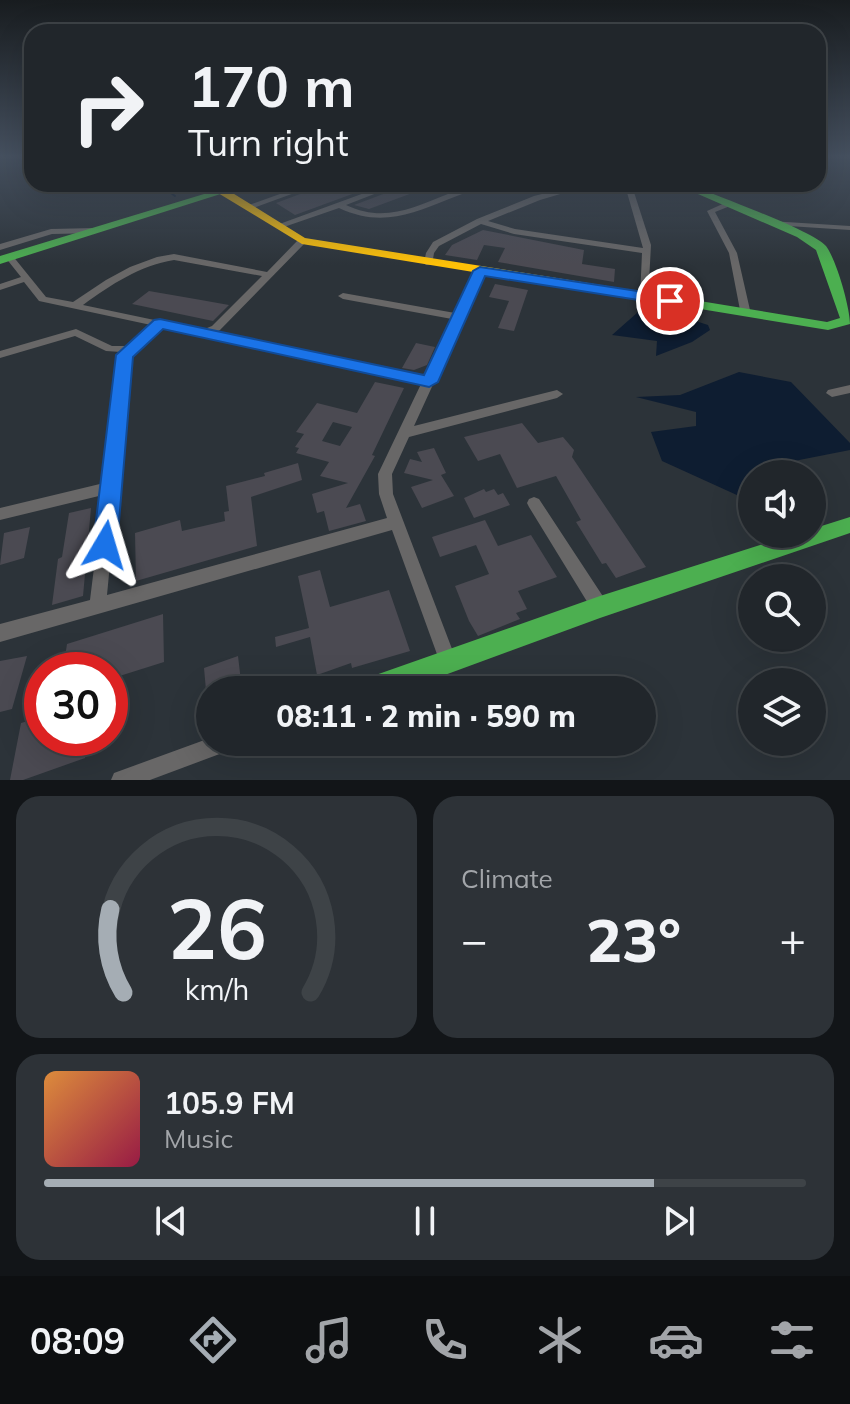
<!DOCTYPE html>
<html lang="en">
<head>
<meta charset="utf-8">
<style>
	:root { --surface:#21262b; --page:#2d3237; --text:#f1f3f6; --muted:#a2a5a9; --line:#3e4347; --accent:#a5adb4 }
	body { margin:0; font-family:Mulish,sans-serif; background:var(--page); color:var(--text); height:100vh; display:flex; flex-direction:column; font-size:30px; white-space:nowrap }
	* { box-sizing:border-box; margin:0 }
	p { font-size:26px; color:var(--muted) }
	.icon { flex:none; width:44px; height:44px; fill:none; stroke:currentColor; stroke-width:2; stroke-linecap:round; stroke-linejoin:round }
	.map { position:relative; height:780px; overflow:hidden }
	.sheet { display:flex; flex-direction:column; gap:16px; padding:16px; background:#121518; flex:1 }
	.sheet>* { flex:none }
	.guide { position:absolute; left:24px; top:24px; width:802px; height:168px; border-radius:24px; box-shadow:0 8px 32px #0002,0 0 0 2px var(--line); background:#21262b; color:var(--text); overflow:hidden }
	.buttons { position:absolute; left:738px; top:460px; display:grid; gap:16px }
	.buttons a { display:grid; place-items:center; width:88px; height:88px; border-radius:50%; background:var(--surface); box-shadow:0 8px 32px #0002,0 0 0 2px var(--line); font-size:40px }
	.speed { position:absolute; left:24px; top:652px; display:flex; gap:16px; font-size:40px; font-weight:700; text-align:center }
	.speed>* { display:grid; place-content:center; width:104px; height:104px; border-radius:50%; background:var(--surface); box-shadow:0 8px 32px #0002,0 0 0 2px var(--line); line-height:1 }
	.speed .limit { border:12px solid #d22; background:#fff; color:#111 }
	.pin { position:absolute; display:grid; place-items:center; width:68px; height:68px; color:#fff; margin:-34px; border:4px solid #fff; border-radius:50%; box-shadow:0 2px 8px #0007 }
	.me { position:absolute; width:88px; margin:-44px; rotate:7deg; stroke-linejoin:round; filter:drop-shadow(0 0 6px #0008) }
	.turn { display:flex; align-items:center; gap:28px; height:168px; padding:0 32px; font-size:36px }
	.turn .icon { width:104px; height:104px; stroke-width:2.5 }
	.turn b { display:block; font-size:56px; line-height:68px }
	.big { font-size:60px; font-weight:800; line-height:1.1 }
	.sheet .tile { flex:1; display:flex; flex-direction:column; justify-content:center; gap:12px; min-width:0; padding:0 28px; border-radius:24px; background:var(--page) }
	.sheet .dial { align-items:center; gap:0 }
	.dial svg { height:208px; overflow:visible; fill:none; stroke:var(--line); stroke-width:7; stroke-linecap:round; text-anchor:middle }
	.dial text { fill:var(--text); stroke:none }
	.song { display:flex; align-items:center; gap:24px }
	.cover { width:96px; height:96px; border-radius:12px; background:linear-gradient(135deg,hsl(30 70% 55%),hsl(340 70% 35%)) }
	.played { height:8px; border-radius:4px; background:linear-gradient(90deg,var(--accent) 80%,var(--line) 80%) }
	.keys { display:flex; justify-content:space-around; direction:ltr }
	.heat { display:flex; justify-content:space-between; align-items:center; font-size:44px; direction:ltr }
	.sheet .tiles { flex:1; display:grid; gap:16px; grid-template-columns:1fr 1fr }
	.tile:last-child { grid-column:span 2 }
	.trip { position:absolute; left:196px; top:676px; width:460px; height:80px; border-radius:40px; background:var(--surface); box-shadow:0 8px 32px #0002,0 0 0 2px var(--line); font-weight:800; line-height:80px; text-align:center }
	.menu { display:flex; height:128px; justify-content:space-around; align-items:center; background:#0d0f11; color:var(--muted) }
	.menu .icon { width:56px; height:56px }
	.menu .active { color:var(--accent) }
	.menu b { font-size:36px; color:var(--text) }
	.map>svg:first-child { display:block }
	.water { fill:#0e1d31 }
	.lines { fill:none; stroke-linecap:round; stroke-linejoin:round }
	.stream { stroke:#0e1d31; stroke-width:2 }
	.building { fill:#4b4a52; fill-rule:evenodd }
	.street { fill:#686767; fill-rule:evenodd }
	.fast { fill:#4caf50; fill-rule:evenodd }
	.slow { fill:#ffc107; fill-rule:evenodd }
	.route { fill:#1a73e8; stroke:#114b97; stroke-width:2 }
</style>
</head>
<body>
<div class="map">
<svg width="850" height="780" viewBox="0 0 850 780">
	<rect width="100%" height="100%" fill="#2c3339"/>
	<path class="water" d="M646 305 708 325 710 330 692 342 656 356 657 341 612 335Z
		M739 372 791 382 850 443V450L784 463 789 474H752V519L739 496 662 461 651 432 696 426V412L636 397 680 395Z"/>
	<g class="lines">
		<path class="stream" d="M159 184 175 196"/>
	</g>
	<path class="building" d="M327 184 374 186 295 215 276 203Z
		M410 184 434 185 369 209 354 205Z
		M483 230 584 250 582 264 615 269 614 282 498 262 505 248 484 245 477 260 445 255 452 245Z
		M495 284 528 290 514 331 498 328 509 301 489 297Z
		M149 291 201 300 229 305 213 321 132 304Z
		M416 343 435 347 427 365 414 370 402 368Z
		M375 382 404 388 372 455 375 456 346 508 360 504 366 521 329 531 324 511 317 513 312 494 348 483 320 476 329 462 296 453 299 448 295 447 304 434 296 432 317 403 357 413ZM333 422 352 427 340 446 322 441Z
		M522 423 538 443 563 437 574 450 572 457 646 567 616 578 606 563 602 564 576 522 581 520 556 476 517 488 500 454 478 461 464 437Z
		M434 448 446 473 441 475 454 496 422 508 411 487 433 480 404 473 410 459 422 462 417 452Z
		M298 463 302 480 251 497 257 546 136 581 135 533 180 520 182 531 225 521 224 512 229 511 226 486 265 476 264 473Z
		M484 489 486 492 494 489 498 495 503 493 510 505 474 518 464 498Z
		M91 508 83 596 52 605 58 559 62 557 69 513Z
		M485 520 498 546 531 535 557 577 518 591 527 609 516 613 520 619 478 636 469 621 455 586 489 574 476 545 440 557 432 537Z
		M30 527 24 558 0 565 4 533Z
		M320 570 330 607 389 590 410 651 352 668 351 663 317 675 310 637 276 647 275 637 309 628 298 576Z
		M163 614 164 662 110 679V670H63L67 644Z
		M27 656 12 709 0 712V661Z
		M238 656 242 690H206L204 668Z
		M42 717V738H86L85 758 23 780H10L21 723Z"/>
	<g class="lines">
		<path class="street" d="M308 184H319L253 208 246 206Z
			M389 184H400L346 205C384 223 412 208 448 194 461 189 471 184 485 184 474 190 461 194 449 199 409 215 380 227 339 208L281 228 274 226Z
			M582 184H594L540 200 488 221 515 229 643 248 626 189 616 184H626L632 186 651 245 648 300H642L640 298 642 253 514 234 481 224 439 246 434 253 432 265H426L424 263 426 253 433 242 477 219 534 196Z
			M727 202H730V206L715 212 737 253 750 310 745 313 740 310 729 253 707 211Z
			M770 221 850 226V230L773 225 769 223Z
			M94 228 98 231 97 233 52 234 0 250V244L51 229Z
			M302 238 306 241 305 243 220 330 216 332 424 377 452 319 343 299 338 296 343 293 455 313 475 271 480 268 485 271 414 426 557 390 563 394 557 398 409 437 392 474 393 494 457 662 454 668 448 671 442 668 392 530 0 642V624L90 600 103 495 0 520V508L104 483 121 352 106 351 75 336 0 358V351L76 329 112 346H129L151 325 39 301 24 282 0 290V284L21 277 5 257 6 255H12L46 297 73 302 106 280 130 267 157 257 174 254 267 272 299 239ZM174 260 262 276 212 326 202 330 83 305C112 284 139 266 174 260ZM161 327 421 384 378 474 379 494 387 518 107 595 130 356Z
			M850 385V393L832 397 826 393 828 390Z
			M534 497 539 499 606 601 608 607 606 613 600 615 594 613 529 507 527 503 529 499Z
			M210 738V742H236L233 749 150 780H111L114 773Z"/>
		<path class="fast" d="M237 184H252L0 264V256Z
			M675 184H688C714 195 812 230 826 246 836 259 850 307 850 324L828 330 652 301 650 298 657 294 827 322 840 318 816 250 797 237Z
			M850 517V533L600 618 404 690H357L361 681 370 677 600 596 795 534H812V529Z"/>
		<path class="slow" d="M218 189H226L305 238 657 294 664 298 657 302 302 244 218 193Z"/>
	</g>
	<linearGradient id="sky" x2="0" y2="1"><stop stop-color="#181c1f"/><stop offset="0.59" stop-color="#45505f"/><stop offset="1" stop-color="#45505f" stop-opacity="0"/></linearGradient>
	<rect width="850" height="265" fill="url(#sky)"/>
	<path class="route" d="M480 267 670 296 677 301 670 305 485 276 438 382 429 387 163 329 133 357 117 545 113 552 105 555 97 552 93 545 116 355 154 320 160 319 424 375 473 271Z"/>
</svg>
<div class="buttons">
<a><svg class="icon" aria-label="sound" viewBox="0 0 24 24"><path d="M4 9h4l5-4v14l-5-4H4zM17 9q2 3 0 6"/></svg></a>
<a><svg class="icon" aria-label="search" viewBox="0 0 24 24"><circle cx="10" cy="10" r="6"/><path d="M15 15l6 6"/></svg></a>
<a><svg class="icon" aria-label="layers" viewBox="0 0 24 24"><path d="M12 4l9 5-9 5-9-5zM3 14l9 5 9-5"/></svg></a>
</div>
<div class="speed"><div class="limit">30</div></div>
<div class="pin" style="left:670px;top:301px;background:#d93025"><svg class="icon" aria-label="arrive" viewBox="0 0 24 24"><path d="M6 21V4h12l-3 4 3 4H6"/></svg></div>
<svg class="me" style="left:105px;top:545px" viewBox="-20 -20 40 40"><path d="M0-17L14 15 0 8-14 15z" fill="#1a73e8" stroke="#fff" stroke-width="4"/></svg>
<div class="trip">08:11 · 2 min · 590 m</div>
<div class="guide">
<div class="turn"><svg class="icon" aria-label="right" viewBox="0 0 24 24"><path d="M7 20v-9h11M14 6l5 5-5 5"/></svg><div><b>170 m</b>Turn right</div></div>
</div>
</div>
<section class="sheet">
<div class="tiles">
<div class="tile dial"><svg viewBox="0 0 100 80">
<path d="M14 69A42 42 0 1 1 86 69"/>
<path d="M14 69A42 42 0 0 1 9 37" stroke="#a5adb4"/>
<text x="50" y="56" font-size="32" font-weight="700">26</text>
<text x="50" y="72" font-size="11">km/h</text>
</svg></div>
<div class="tile"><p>Climate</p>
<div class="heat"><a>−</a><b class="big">23°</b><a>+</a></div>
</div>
<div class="tile">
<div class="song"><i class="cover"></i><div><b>105.9 FM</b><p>Music</p></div></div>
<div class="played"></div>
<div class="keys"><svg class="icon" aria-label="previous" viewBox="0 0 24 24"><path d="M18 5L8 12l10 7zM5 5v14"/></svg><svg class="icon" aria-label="pause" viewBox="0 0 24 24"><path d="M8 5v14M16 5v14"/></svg><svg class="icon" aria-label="next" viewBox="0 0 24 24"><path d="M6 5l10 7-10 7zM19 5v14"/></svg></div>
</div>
</div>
</section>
<nav class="menu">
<b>08:09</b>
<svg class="icon active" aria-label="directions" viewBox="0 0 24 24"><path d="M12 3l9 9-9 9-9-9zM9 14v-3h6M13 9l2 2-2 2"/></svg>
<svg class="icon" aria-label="music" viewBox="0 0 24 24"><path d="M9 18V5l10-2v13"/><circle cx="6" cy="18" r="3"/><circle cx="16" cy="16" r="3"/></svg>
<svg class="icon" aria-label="phone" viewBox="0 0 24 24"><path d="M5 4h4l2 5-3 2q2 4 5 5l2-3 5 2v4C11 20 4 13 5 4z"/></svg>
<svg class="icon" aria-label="climate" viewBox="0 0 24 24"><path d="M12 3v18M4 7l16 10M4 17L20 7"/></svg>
<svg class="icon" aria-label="car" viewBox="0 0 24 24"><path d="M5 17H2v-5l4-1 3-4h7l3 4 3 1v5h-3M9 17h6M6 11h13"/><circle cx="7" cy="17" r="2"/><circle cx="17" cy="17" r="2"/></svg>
<svg class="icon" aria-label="filters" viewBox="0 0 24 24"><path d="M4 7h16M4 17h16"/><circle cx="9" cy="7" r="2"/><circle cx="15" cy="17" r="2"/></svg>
</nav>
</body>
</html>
